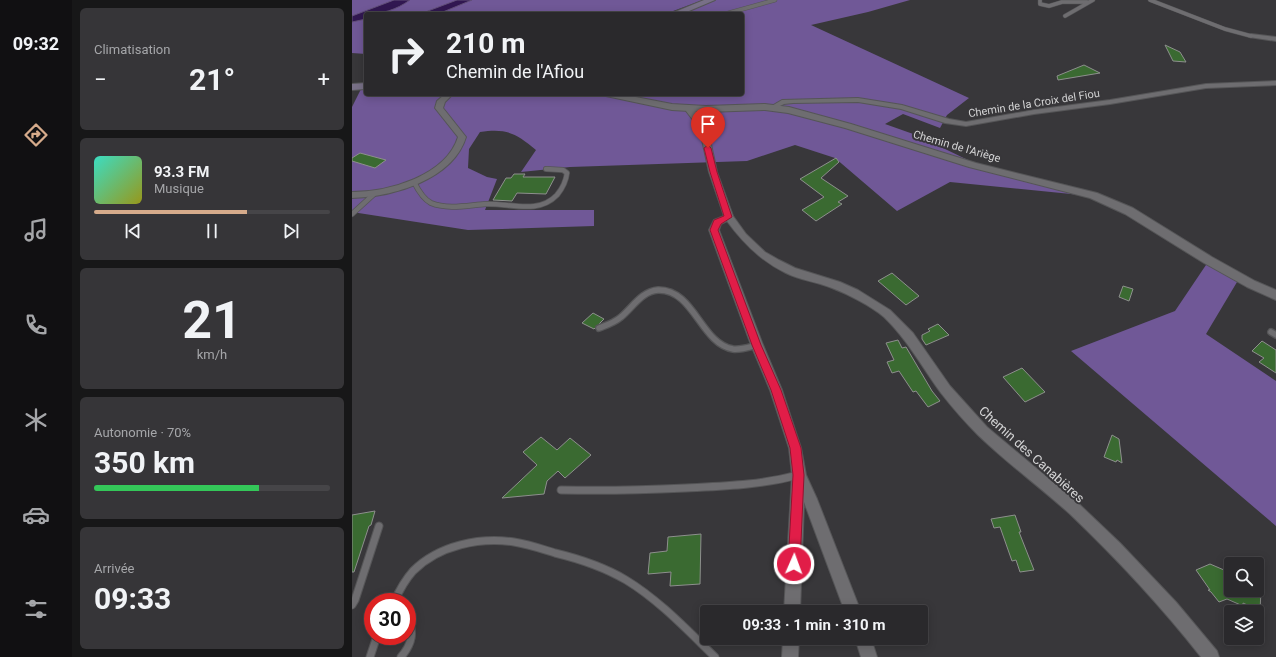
<!DOCTYPE html>
<html lang="fr">
<head>
<meta charset="utf-8">
<style>
	:root { --surface:#2a292c; --page:#363538; --text:#f1f3f6; --muted:#a5a6a9; --line:#464548; --accent:#d6ab8b }
	body { margin:0; font-family:Roboto,sans-serif; background:var(--page); color:var(--text); height:100vh; display:flex; flex-direction:column; font-size:15px; white-space:nowrap }
	* { box-sizing:border-box; margin:0 }
	p { font-size:13px; color:var(--muted) }
	.icon { flex:none; width:22px; height:22px; fill:none; stroke:currentColor; stroke-width:2; stroke-linecap:round; stroke-linejoin:round }
	.map { position:relative; flex:1; overflow:hidden }
	.drawer { display:flex; flex-direction:column; gap:8px; padding:8px; background:#171718; width:280px }
	.drawer>* { flex:none }
	.banner { position:absolute; left:12px; top:12px; width:380px; height:84px; border-radius:4px; box-shadow:0 2px 10px #0003,0 0 0 1px var(--line); background:#2a292c; color:var(--text); overflow:hidden }
	.fabs { position:absolute; left:872px; top:557px; display:grid; gap:8px }
	.fabs a { display:grid; place-items:center; width:40px; height:40px; border-radius:4px; background:var(--surface); box-shadow:0 2px 10px #0003,0 0 0 1px var(--line); font-size:20px }
	.speed { position:absolute; left:12px; top:593px; display:flex; gap:8px; font-size:20px; font-weight:700; text-align:center }
	.speed>* { display:grid; place-content:center; width:52px; height:52px; border-radius:50%; background:var(--surface); box-shadow:0 2px 10px #0003,0 0 0 1px var(--line); line-height:1 }
	.speed .limit { border:6px solid #d22; background:#fff; color:#111 }
	.pin { position:absolute; display:grid; place-items:center; width:34px; height:34px; color:#fff; margin:-41px -17px; border-radius:50% 50% 50% 0; rotate:-45deg; box-shadow:0 0 4px #0007 }
	.pin .icon { rotate:45deg }
	.me { position:absolute; width:44px; margin:-22px; rotate:2deg; stroke-linejoin:round; filter:drop-shadow(0 0 3px #0008) }
	.turn { display:flex; align-items:center; gap:14px; height:84px; padding:0 16px; font-size:18px }
	.turn .icon { width:52px; height:52px; stroke-width:2.5 }
	.turn b { display:block; font-size:28px; line-height:34px }
	.big { font-size:30px; font-weight:700; line-height:1.1 }
	.drawer .widget { flex:1; display:flex; flex-direction:column; justify-content:center; gap:6px; min-width:0; padding:0 14px; border-radius:6px; background:var(--page) }
	.drawer .dial { align-items:center; gap:0 }
	.dial b { font-size:52px; line-height:1 }
	.song { display:flex; align-items:center; gap:12px }
	.cover { width:48px; height:48px; border-radius:6px; background:linear-gradient(135deg,hsl(170 70% 55%),hsl(60 70% 35%)) }
	.played { height:4px; border-radius:2px; background:linear-gradient(90deg,var(--accent) 65%,var(--line) 65%) }
	.keys { display:flex; justify-content:space-around; direction:ltr }
	.heat { display:flex; justify-content:space-between; align-items:center; font-size:22px; direction:ltr }
	.charge { height:6px; border-radius:3px; background:linear-gradient(90deg,#34c759 70%,var(--line) 0) }
	.trip { position:absolute; left:348px; top:605px; width:228px; height:40px; border-radius:4px; background:var(--surface); box-shadow:0 2px 10px #0003,0 0 0 1px var(--line); font-weight:700; line-height:40px; text-align:center }
	main { display:flex; flex:1; min-height:0 }
	.dock { display:flex; flex-direction:column; width:72px; justify-content:space-around; align-items:center; background:#111012; color:var(--muted) }
	.dock .icon { width:28px; height:28px }
	.dock .on { color:var(--accent) }
	.dock b { font-size:18px; color:var(--text) }
	.map>svg:first-child { display:block }
	.forest { fill:#705897 }
	.water { fill:#311751; stroke:#625079 }
	.building { fill:#3a6a31; stroke:#8d8f8d }
	.lines { fill:none; stroke-linecap:round; stroke-linejoin:round }
	.service-far3-casing { stroke:#555557; stroke-width:4.5 }
	.service-far2-casing { stroke:#555557; stroke-width:6 }
	.service-far1-casing { stroke:#555557; stroke-width:8 }
	.service-casing { stroke:#555557; stroke-width:9 }
	.minor-casing { stroke:#555557; stroke-width:2 }
	.tertiary-casing { stroke:#555557; stroke-width:2 }
	.secondary-casing { stroke:#555557; stroke-width:2 }
	.service-far3 { stroke:#6e6d70; stroke-width:3.5 }
	.service-far2 { stroke:#6e6d70; stroke-width:4.5 }
	.service-far1 { stroke:#6e6d70; stroke-width:5.5 }
	.service { stroke:#6e6d70; stroke-width:7 }
	.minor { fill:#6e6d70; fill-rule:evenodd }
	.tertiary { fill:#6e6d70; fill-rule:evenodd }
	.secondary { fill:#787087; fill-rule:evenodd }
	.route { fill:#e11d48; stroke:#92132f }
	.labels { text-anchor:middle; stroke-width:4; stroke-linejoin:round; paint-order:stroke }
	.far-street-label { font-size:11px; fill:#d4d4d5; stroke:#38373a }
	.street-label { font-size:13px; fill:#d4d4d5; stroke:#38373a }
</style>
</head>
<body>
<main>
<nav class="dock">
<b>09:32</b>
<svg class="icon on" aria-label="directions" viewBox="0 0 24 24"><path d="M12 3l9 9-9 9-9-9zM9 14v-3h6M13 9l2 2-2 2"/></svg>
<svg class="icon" aria-label="music" viewBox="0 0 24 24"><path d="M9 18V5l10-2v13"/><circle cx="6" cy="18" r="3"/><circle cx="16" cy="16" r="3"/></svg>
<svg class="icon" aria-label="phone" viewBox="0 0 24 24"><path d="M5 4h4l2 5-3 2q2 4 5 5l2-3 5 2v4C11 20 4 13 5 4z"/></svg>
<svg class="icon" aria-label="climate" viewBox="0 0 24 24"><path d="M12 3v18M4 7l16 10M4 17L20 7"/></svg>
<svg class="icon" aria-label="car" viewBox="0 0 24 24"><path d="M5 17H2v-5l4-1 3-4h7l3 4 3 1v5h-3M9 17h6M6 11h13"/><circle cx="7" cy="17" r="2"/><circle cx="17" cy="17" r="2"/></svg>
<svg class="icon" aria-label="filters" viewBox="0 0 24 24"><path d="M4 7h16M4 17h16"/><circle cx="9" cy="7" r="2"/><circle cx="15" cy="17" r="2"/></svg>
</nav>
<section class="drawer">
<div class="widget"><p>Climatisation</p>
<div class="heat"><a>−</a><b class="big">21°</b><a>+</a></div>
</div>
<div class="widget">
<div class="song"><i class="cover"></i><div><b>93.3 FM</b><p>Musique</p></div></div>
<div class="played"></div>
<div class="keys"><svg class="icon" aria-label="previous" viewBox="0 0 24 24"><path d="M18 5L8 12l10 7zM5 5v14"/></svg><svg class="icon" aria-label="pause" viewBox="0 0 24 24"><path d="M8 5v14M16 5v14"/></svg><svg class="icon" aria-label="next" viewBox="0 0 24 24"><path d="M6 5l10 7-10 7zM19 5v14"/></svg></div>
</div>
<div class="widget dial"><b>21</b><p>km/h</p></div>
<div class="widget"><p>Autonomie · 70%</p><b class="big">350 km</b><div class="charge"></div></div>
<div class="widget"><p>Arrivée</p><b class="big">09:33</b></div>
</section>
<div class="map">
<svg width="924" height="657" viewBox="0 0 924 657">
	<rect width="100%" height="100%" fill="#38373a"/>
	<path class="forest" d="M0 0H351L313 14H14V54L0 53Z
		M363 0H558L516 12 459 25 617 98 595 115 588 128 551 114 533 124 564 135 618 161 749 197 598 182 545 211 483 158 443 145 395 161 218 167 169 172 184 150C164 133 154 128 128 132L117 149 116 168 135 177 145 179 133 210H242V226L116 230 0 212V107L9 89H14V94H390V14H326Z
		M856 262 888 277 854 334 924 381V526L719 351 823 311Z"/>
	<path class="water" d="M42 0H58C44 10 30 14 14 14V19L0 22V16Z
		M105 0H120L86 14H68Z"/>
	<path class="building" d="M813 45 828 52 834 62 821 61Z
		M732 65 748 73 706 80 705 76Z
		M8 153 34 160 23 168 0 161V158Z
		M484 158 487 162 469 178 496 196 486 202 490 204 464 221 450 210 472 197 448 179Z
		M162 174H173L171 177H203L194 194 165 193 160 201 141 200 154 178H159Z
		M540 273 567 296 554 305 526 281Z
		M771 286 781 289 777 301 767 297Z
		M241 313 252 319 242 329 230 323Z
		M586 324 597 335 574 345 570 339V335L578 331 576 329Z
		M546 340 550 348 554 347 580 391 588 401 576 407 564 391 561 392 547 371 540 373 535 362 542 360 534 343Z
		M910 341 924 350V373L907 362 912 358 900 351Z
		M670 368 693 392 673 402 651 377Z
		M760 435 767 439 770 463 765 460 764 462 752 457Z
		M189 437 205 450 218 438 239 455 213 478 206 471 195 481 192 494 150 498 185 465 171 452Z
		M23 511 19 525 17 526 2 572H0V515Z
		M663 515 669 532H667L682 570 668 572 664 560 660 561 648 527 642 528 639 519Z
		M349 534 348 584 318 586 319 572 296 574 298 553 315 551 316 537Z
		M858 564 879 573V590H909L908 611 891 603V606L875 599 867 602 859 592 856 590H858L844 570Z"/>
	<g class="lines">
		<g class="service-far3-casing">
			<path id="service-far3" d="M688 0V4L697 6 710 2H735
				M798 0 873 29 899 36
				M373 14 423 0
				M713 16 741 0"/>
		</g>
		<g class="service-far2-casing">
			<path id="service-far2" d="M62 182C66 190 71 199 79 203 96 210 117 205 134 204 158 203 186 215 205 195 210 189 214 181 215 173L211 170 194 169
				M0 214 22 194"/>
		</g>
		<g class="service-far1-casing">
			<path id="service-far1" d="M247 328C255 325 262 323 269 317 280 308 290 291 306 290 342 289 349 344 381 349 389 350 397 347 405 345
				M919 332 924 335"/>
		</g>
		<g class="service-casing">
			<path id="service" d="M209 490C251 491 292 490 334 488 372 486 409 485 446 475
				M42 602C47 591 53 580 61 571 87 545 128 537 162 542 176 544 190 549 203 553 228 559 252 567 274 580 307 600 335 630 363 657
				M0 605 3 600 27 526
				M18 657 25 636
				M49 657C60 644 63 632 55 617"/>
		</g>
		<g class="minor-casing">
			<path id="minor" d="M899 34 924 37V41L897 37V35Z
				M924 81V85L854 88 758 104 682 114 614 126 593 123 549 109 506 102 441 103 432 104 422 109 418 107 430 100 506 98 550 105 597 119 614 122 682 110 758 100 854 84Z
				M93 94H101L93 102 91 108 114 137C101 180 40 197 0 198V192C36 192 94 176 106 137L83 108 85 101Z
				M335 107H341L352 124 357 135 365 172 381 216 394 234 413 252 427 260 443 268 488 282 506 290 538 310 561 333 598 386 635 427 727 504 768 543 824 602 865 651 867 657H849C809 606 765 559 718 514 688 487 655 463 626 435 613 422 600 407 589 393 570 367 555 339 532 317 519 306 496 294 480 288 465 282 448 280 434 273 409 261 391 243 375 221L369 224 367 230 411 345 430 390 449 448 454 475 465 499 509 612H493L452 502 448 612H432L440 475 437 448 418 390 399 345 357 230 362 220 372 216 357 172 349 135 344 124 334 111Z
				M431 638H447L446 657H430Z
				M503 638H519L525 657H509Z"/>
		</g>
		<g class="tertiary-casing">
			<path id="tertiary" d="M253 94H268L320 104 354 106 413 104 437 107 499 124 624 163 745 193 781 208 860 257 903 281 924 290V300L895 287 852 263 773 214 738 198 617 167 493 128 436 113 413 110 354 112 320 110 254 96Z"/>
		</g>
		<g class="secondary-casing">
			<path id="secondary" d="M352 0H363L330 14H318Z
				M14 83V89L0 90V84Z"/>
		</g>
		<use href="#service-far3" class="service-far3"/>
		<use href="#service-far2" class="service-far2"/>
		<use href="#service-far1" class="service-far1"/>
		<use href="#service" class="service"/>
		<use href="#minor" class="minor"/>
		<use href="#tertiary" class="tertiary"/>
		<use href="#secondary" class="secondary"/>
	</g>
	<path class="route" d="M356 145 359 148 365 172 380 217 369 224 366 230 409 345 429 390 449 448 452 475 448 564 446 568 442 570 438 568 436 564 441 475 438 448 419 390 400 345 358 230 362 220 372 216 358 172 352 148Z"/>
	<g class="labels">
		<g class="far-street-label">
			<text transform="translate(682 103) rotate(-9)" y="4">Chemin de la Croix del Fiou</text>
			<text transform="translate(605 146) rotate(16)" y="4">Chemin de l'Ariège</text>
		</g>
		<g class="street-label">
			<text transform="translate(680 454) rotate(42)" y="5">Chemin des Canabières</text>
		</g>
	</g>
</svg>
<div class="fabs">
<a><svg class="icon" aria-label="search" viewBox="0 0 24 24"><circle cx="10" cy="10" r="6"/><path d="M15 15l6 6"/></svg></a>
<a><svg class="icon" aria-label="layers" viewBox="0 0 24 24"><path d="M12 4l9 5-9 5-9-5zM3 14l9 5 9-5"/></svg></a>
</div>
<div class="speed"><div class="limit">30</div></div>
<div class="pin" style="left:356px;top:148px;background:#d93025"><svg class="icon" aria-label="arrive" viewBox="0 0 24 24"><path d="M6 21V4h12l-3 4 3 4H6"/></svg></div>
<svg class="me" style="left:442px;top:564px" viewBox="-20 -20 40 40"><circle r="17" fill="#e11d48" stroke="#fff" stroke-width="3"/><path d="M0-11L8 9 0 5-8 9z" fill="#fff"/></svg>
<div class="trip">09:33 · 1 min · 310 m</div>
<div class="banner">
<div class="turn"><svg class="icon" aria-label="right" viewBox="0 0 24 24"><path d="M7 20v-9h11M14 6l5 5-5 5"/></svg><div><b>210 m</b>Chemin de l'Afiou</div></div>
</div>
</div>
</main>
</body>
</html>
